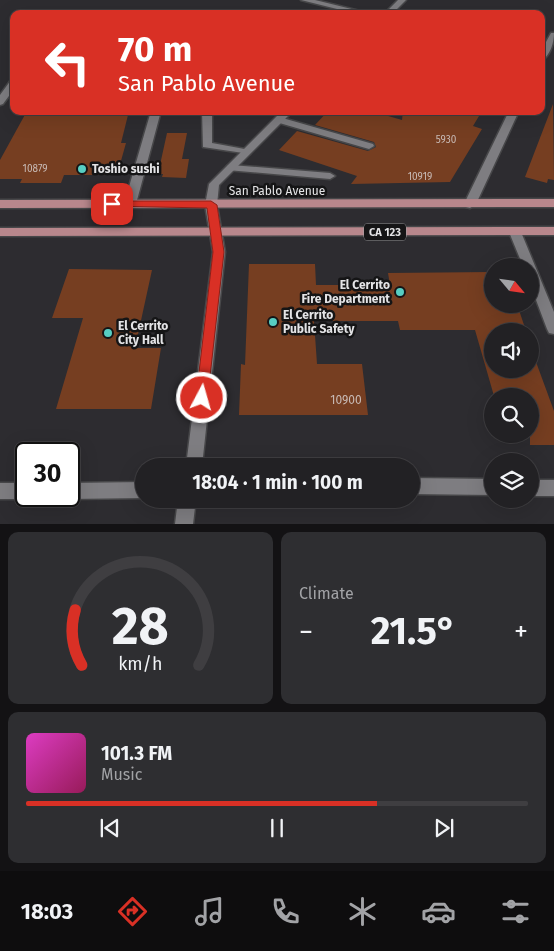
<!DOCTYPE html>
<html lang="en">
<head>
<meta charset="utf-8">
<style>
	:root { --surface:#222124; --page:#2e2e31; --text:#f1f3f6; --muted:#a2a3a6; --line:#3f3e41; --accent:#d93025 }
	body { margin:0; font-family:"Fira Sans",sans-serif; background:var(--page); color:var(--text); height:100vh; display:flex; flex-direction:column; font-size:19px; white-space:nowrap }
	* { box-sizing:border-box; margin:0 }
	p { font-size:16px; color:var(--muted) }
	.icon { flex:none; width:28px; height:28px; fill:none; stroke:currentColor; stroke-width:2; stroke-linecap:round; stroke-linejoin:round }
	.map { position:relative; height:524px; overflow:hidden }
	.details { display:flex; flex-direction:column; gap:8px; padding:8px; background:#131214; flex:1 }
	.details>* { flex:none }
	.guide { position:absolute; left:10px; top:10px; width:535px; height:105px; border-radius:10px; box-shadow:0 5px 20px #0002,0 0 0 1px var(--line); background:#d93025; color:#fff; overflow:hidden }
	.needle { width:32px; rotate:119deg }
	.tools { position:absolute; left:484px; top:258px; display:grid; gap:10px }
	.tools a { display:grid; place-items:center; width:55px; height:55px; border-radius:50%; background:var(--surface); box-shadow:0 5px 20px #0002,0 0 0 1px var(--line); font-size:25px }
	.speed { position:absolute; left:15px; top:442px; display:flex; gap:10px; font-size:25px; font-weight:700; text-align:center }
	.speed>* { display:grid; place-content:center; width:65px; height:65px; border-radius:50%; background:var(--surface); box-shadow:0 5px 20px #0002,0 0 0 1px var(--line); line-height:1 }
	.speed .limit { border:2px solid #111; border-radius:8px; background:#fff; color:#111 }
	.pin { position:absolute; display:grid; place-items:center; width:42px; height:42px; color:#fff; margin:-21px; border-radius:10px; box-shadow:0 2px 8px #0006 }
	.me { position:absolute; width:55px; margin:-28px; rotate:6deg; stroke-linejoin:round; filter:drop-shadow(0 0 4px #0008) }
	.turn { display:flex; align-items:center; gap:18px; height:105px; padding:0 25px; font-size:22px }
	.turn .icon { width:65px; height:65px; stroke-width:2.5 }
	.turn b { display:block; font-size:35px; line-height:42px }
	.big { font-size:38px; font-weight:700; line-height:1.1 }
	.details .card { flex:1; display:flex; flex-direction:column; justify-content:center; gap:8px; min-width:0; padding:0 18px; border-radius:10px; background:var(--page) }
	.details .dial { align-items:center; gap:0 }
	.dial svg { height:130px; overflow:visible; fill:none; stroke:var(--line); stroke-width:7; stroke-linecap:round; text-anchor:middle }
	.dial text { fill:var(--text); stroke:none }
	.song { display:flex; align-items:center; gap:15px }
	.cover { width:60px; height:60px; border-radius:8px; background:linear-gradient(135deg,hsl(310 70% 55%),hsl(330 70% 35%)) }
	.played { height:5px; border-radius:2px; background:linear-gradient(90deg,var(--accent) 70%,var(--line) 70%) }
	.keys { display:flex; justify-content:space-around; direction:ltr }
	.heat { display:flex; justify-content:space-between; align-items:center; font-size:28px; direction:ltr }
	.details .tiles { flex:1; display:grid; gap:8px; grid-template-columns:1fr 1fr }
	.card:last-child { grid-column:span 2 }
	.trip { position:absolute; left:135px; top:458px; width:285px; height:50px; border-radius:25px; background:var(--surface); box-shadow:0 5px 20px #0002,0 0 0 1px var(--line); font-weight:700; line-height:50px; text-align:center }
	.menu { display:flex; height:80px; justify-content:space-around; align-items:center; background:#0e0d0e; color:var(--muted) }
	.menu .icon { width:35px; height:35px }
	.menu .active { color:var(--accent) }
	.menu b { font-size:22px; color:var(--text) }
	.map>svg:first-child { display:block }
	.building { fill:#763e21 }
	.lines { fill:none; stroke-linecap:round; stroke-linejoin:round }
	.service-casing { stroke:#474749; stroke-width:3 }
	.minor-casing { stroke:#474749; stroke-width:3 }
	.primary-casing { stroke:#474749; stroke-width:3 }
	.service { fill:#7e7d81; fill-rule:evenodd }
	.minor { fill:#7e7d81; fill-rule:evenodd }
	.primary { fill:#b8878c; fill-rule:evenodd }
	.route { fill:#d93025; stroke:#8d1f18 }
	.poi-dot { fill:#57cec2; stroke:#151516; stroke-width:2 }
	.labels { text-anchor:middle; stroke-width:5; stroke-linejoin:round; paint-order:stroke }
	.number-label { font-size:10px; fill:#c8bab5 }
	.shield { fill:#151516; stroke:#a6a6a8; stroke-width:1 }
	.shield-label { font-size:11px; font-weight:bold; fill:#e4e4e6 }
	.poi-label { font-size:12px; font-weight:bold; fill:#e4e4e6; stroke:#151516; text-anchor:start }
	.street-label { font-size:12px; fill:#e4e4e6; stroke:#151516 }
	.near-number-label { font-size:12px; fill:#c8bab5 }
</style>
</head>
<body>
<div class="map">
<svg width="554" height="524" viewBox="0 0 554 524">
	<rect width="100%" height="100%" fill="#2d2c30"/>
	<path class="building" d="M553 104 554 180 548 179 547 183 525 177Z
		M27 111H129L121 143H126L117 175H64L61 183H20L22 179H0V160Z
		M328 111H371L402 120 403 111H482L473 126 482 129 450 182 351 184 357 176 279 150 297 131 368 151 376 147 374 142 315 125Z
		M167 133H187L182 159H189L186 178 162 177 163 174H158Z
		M249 264H315L316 285H390L388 273 492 272V304H517L526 331H492V369H530V351H532L554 411V445H530V396H494L475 330H400L398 321H314L317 364H362L368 415H239L241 364 245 365Z
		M69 269 152 270 135 348H161L151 409H56L83 318H52Z"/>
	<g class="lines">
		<g class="service-casing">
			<path id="service" d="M14 79V89L3 104 0 105V95L11 80Z
				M202 111H212V143L250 150V154L203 147Z
				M279 117 373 144 374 146 369 149 276 122V118Z
				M231 165 330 173 335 176 330 179 227 170V166Z
				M515 228 521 232 554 312V334L549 333 547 329 530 284V266H523L509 232Z"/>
		</g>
		<g class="minor-casing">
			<path id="minor" d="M301 0H315L372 14H357Z
				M398 0H406L392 14H384Z
				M551 33H554C554 43 550 56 541 61V51Z
				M151 111H161L136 204 130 208 124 204Z
				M282 111H293L219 185 217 205 225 252 202 466H186L213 252 205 205 209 184Z
				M509 111H519L476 204 470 208 466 207 464 204Z
				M411 478 492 479V495L411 494Z
				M530 480H554V496H530Z
				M144 482V498L69 499 63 496H69V483Z
				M0 483H26V496L32 497 26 499H0Z
				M178 499H196L193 524H175Z"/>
		</g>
		<g class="primary-casing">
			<path id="primary" d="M554 199V207L0 208V200Z
				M554 227V235L0 236V228Z"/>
		</g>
		<use href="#service" class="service"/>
		<use href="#minor" class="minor"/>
		<use href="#primary" class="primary"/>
	</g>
	<path class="route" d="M112 201H211L217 205 224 252 207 403 202 405 198 403 196 398 213 252 207 208 108 206V202Z"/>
	<g class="poi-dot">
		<circle cx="82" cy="169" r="5"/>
		<circle cx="400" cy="292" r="5"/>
		<circle cx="273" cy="322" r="5"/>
		<circle cx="108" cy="333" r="5"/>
	</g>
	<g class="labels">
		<g class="number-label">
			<text x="446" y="143">5930</text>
			<text x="35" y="172">10879</text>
			<text x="420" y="180">10919</text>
		</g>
		<rect class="shield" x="364" y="223.5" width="42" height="17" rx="4"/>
		<g class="shield-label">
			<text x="385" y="236">CA 123</text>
		</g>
		<g class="poi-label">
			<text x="92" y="173">Toshio sushi</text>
			<text x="390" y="289" text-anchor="end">El Cerrito<tspan x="390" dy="14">Fire Department</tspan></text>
			<text x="283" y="319">El Cerrito<tspan x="283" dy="14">Public Safety</tspan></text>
			<text x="118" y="330">El Cerrito<tspan x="118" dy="14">City Hall</tspan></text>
		</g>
		<g class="street-label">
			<text x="277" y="195">San Pablo Avenue</text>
		</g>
		<g class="near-number-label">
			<text x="346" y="404">10900</text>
		</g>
	</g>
</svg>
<div class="tools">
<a><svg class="needle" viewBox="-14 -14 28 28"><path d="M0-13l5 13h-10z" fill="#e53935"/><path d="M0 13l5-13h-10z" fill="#a2a3a6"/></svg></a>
<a><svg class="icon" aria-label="sound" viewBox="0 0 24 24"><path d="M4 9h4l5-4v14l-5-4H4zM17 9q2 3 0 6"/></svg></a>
<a><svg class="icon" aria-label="search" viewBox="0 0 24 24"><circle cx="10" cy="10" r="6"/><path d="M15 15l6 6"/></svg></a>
<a><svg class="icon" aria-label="layers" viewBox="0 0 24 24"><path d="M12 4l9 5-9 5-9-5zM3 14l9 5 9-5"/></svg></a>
</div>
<div class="speed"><div class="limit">30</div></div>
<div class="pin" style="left:112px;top:204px;background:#d93025"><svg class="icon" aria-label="arrive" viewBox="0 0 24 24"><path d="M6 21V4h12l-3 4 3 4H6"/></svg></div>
<svg class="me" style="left:202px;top:398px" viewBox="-20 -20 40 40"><circle r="17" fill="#d93025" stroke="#fff" stroke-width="3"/><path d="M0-11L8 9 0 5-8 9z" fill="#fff"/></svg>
<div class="trip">18:04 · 1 min · 100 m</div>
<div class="guide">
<div class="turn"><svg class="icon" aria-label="left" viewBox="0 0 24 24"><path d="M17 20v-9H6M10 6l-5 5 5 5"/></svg><div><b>70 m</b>San Pablo Avenue</div></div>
</div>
</div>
<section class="details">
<div class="tiles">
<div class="card dial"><svg viewBox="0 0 100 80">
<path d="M14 69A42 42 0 1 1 86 69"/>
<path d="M14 69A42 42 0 0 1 10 35" stroke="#d93025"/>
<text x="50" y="56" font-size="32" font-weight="700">28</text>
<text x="50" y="72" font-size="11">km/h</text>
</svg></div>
<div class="card"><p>Climate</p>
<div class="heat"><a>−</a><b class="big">21.5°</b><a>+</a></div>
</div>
<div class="card">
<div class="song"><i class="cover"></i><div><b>101.3 FM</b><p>Music</p></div></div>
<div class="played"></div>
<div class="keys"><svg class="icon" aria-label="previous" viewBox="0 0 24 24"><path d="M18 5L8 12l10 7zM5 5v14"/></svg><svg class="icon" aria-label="pause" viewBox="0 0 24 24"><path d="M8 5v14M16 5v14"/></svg><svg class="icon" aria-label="next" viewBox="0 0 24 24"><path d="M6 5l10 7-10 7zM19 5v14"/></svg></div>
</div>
</div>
</section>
<nav class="menu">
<b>18:03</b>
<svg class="icon active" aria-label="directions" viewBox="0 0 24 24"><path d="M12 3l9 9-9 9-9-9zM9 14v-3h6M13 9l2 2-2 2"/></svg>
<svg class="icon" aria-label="music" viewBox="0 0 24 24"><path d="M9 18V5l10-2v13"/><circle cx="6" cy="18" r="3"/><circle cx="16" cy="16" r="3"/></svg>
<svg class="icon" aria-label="phone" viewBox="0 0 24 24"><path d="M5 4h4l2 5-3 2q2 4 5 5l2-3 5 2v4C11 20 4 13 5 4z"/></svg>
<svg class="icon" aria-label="climate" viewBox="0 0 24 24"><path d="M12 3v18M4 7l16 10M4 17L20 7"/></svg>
<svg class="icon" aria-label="car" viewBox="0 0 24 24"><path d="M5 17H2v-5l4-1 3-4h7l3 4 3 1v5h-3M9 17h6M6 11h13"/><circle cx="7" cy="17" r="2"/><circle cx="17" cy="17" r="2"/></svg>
<svg class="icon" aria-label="filters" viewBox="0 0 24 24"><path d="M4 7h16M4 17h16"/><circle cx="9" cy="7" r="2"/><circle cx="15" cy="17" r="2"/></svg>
</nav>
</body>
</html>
